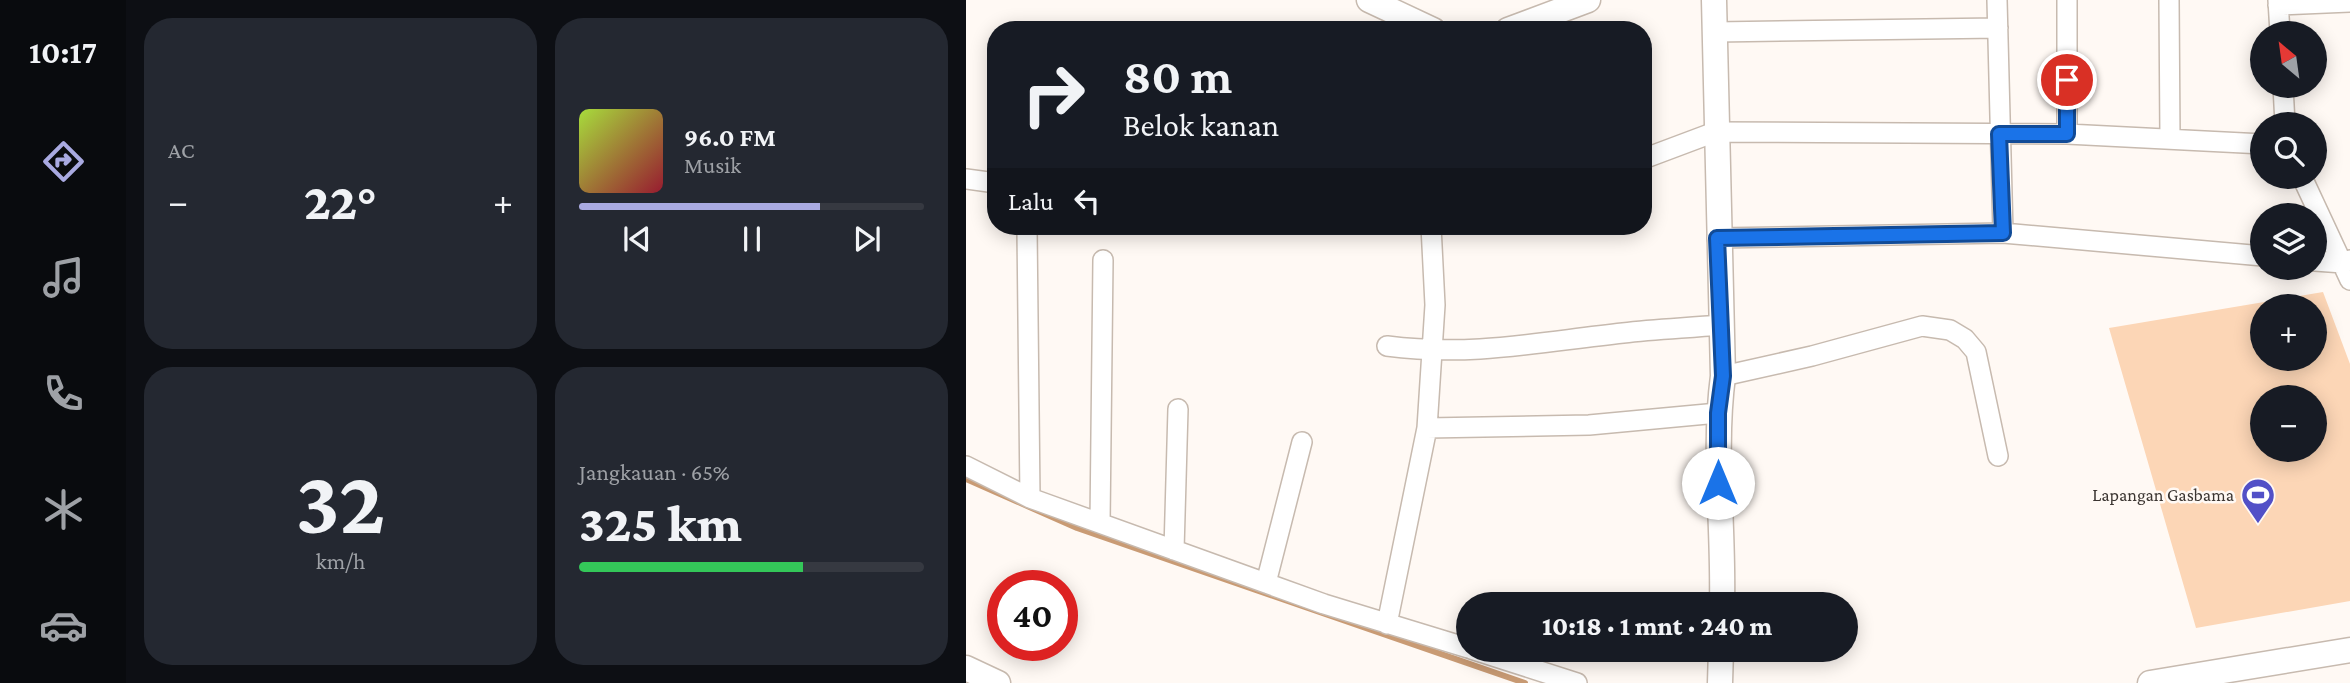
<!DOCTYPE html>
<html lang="id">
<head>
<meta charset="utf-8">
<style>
	:root { --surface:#171b24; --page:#242831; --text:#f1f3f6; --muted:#9ea1a6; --line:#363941; --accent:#a9aae1 }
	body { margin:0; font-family:"Crimson Pro",serif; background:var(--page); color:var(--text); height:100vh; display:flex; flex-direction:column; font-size:26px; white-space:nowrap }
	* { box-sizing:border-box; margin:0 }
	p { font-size:23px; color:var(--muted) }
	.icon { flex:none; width:38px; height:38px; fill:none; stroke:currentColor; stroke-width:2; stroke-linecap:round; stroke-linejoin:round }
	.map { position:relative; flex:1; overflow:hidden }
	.panel { display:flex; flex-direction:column; gap:18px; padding:18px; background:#0d0f14; width:840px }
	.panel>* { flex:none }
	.hud { position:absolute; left:21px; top:21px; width:665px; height:214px; border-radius:28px; box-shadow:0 4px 18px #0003; background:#171b24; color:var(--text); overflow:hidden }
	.needle { width:46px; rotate:331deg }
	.tools { position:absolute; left:1284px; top:21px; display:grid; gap:14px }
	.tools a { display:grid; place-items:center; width:77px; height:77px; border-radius:50%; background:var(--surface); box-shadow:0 4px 18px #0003; font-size:35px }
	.speed { position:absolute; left:21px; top:570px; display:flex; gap:14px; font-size:35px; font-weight:700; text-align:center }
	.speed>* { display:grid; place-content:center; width:91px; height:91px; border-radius:50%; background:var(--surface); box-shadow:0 4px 18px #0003; line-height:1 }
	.speed .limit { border:10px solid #d22; background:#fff; color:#111 }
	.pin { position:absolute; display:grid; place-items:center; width:60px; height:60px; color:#fff; margin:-30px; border:4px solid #fff; border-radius:50%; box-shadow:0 2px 7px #0007 }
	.me { position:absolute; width:77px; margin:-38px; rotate:0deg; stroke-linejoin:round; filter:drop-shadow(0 0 5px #0008) }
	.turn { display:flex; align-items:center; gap:24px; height:147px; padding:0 21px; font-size:32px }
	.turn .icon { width:91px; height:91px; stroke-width:2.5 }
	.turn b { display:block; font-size:49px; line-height:60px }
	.then { display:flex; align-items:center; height:66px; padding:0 21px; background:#0003; gap:14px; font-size:26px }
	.big { font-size:52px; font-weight:800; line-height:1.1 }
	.panel .widget { flex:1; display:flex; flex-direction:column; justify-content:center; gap:10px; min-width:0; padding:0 24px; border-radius:28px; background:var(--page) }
	.panel .dial { align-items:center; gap:0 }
	.dial b { font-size:91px; line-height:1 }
	.song { display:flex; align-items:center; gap:21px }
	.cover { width:84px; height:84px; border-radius:10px; background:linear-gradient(135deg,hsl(80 70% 55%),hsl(350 70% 35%)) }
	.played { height:7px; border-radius:4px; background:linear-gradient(90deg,var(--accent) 70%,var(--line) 70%) }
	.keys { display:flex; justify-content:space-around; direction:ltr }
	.heat { display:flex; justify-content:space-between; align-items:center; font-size:38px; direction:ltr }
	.charge { height:10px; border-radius:5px; background:linear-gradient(90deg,#34c759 65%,var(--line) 0) }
	.panel .tiles { flex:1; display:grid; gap:18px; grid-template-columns:repeat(2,1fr) }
	.trip { position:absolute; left:490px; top:592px; width:402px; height:70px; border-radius:35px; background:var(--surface); box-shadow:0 4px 18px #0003; font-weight:800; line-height:70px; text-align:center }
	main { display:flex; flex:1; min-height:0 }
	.tabs { display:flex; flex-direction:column; width:126px; justify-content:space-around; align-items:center; background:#090b0e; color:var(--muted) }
	.tabs .icon { width:49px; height:49px }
	.tabs .selected { color:var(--accent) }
	.tabs b { font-size:32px; color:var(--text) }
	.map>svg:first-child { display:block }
	.green { fill:#fcd6b6; fill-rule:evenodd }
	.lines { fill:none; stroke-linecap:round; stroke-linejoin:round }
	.stream { stroke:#c99b74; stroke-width:6 }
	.minor-casing { stroke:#c7baaf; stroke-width:22 }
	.tertiary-casing { stroke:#c7baaf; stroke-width:27 }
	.minor { stroke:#fff; stroke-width:19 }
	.tertiary { stroke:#fff; stroke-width:24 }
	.route-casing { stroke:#114b97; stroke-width:18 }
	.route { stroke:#1a73e8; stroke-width:12 }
	.labels { text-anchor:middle; stroke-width:5; stroke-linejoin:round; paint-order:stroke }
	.poi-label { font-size:18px; fill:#3b3531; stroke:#fff9f4; text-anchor:end }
</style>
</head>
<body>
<main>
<nav class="tabs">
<b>10:17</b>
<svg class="icon selected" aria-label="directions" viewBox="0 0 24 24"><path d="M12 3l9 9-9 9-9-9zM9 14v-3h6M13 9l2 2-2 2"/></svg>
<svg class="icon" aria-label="music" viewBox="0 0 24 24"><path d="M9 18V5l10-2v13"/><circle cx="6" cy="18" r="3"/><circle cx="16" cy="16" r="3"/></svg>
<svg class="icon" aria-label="phone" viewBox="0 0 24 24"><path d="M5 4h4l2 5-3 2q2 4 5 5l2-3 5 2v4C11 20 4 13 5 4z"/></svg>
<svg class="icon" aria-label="climate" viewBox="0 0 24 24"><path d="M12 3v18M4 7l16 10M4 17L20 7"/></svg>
<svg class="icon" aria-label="car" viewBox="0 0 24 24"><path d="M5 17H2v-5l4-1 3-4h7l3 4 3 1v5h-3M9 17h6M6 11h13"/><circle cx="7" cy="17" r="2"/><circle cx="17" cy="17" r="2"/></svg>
</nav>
<section class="panel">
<div class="tiles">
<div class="widget"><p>AC</p>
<div class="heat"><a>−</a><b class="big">22°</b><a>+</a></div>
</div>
<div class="widget">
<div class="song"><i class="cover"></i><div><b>96.0 FM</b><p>Musik</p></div></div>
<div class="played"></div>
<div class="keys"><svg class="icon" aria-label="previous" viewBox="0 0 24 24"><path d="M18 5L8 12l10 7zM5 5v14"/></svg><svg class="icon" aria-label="pause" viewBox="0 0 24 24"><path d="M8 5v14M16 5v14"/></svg><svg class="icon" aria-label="next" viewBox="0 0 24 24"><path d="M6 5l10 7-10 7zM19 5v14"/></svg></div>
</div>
<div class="widget dial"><b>32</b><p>km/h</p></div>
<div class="widget"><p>Jangkauan · 65%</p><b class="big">325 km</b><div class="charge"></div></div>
</div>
</section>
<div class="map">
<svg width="1384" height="683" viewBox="0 0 1384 683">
	<rect width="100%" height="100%" fill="#fff9f4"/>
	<path class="green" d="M1357 292 1384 364V601L1230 628 1143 328ZM1297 306H1349V359H1297ZM1297 397H1349V450H1297Z"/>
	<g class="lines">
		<path class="stream" d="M0 479 111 528 559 683"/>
		<g class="minor-casing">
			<path id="minor" d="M1031 0 1037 233
				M1101 0V134
				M1203 0 1204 138
				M1312 0 1314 33
				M1312 5 1384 2
				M750 32 1032 28
				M1317 86 1319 124
				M677 159 749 132 1101 134 1297 144
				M1336 177 1384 280
				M0 179 30 183
				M61 228 64 498
				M751 238 1037 233 1297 256
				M1349 261 1377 263 1384 260
				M421 346C507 357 573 342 657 333 689 329 722 328 754 325
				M757 376 846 356 956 326 984 330 999 339 1010 352 1032 456
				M461 428 623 425 752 413
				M0 466 64 498 358 604 502 648
				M134 523 137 260
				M208 550 212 409
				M300 583 336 442
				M421 624 461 428 469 305 465 226
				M505 649 611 683"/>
		</g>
		<g class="tertiary-casing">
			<path id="tertiary" d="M403 0 467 30
				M748 0 757 376C747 452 758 527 756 604
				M542 30 622 0
				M0 668 32 683
				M754 683 755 649
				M1184 683 1384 650"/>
		</g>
		<use href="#minor" class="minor"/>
		<use href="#tertiary" class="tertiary"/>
	</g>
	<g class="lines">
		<g class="route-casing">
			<path id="route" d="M752 483V413L757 376 751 238 1037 233 1033 134H1101V80"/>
		</g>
		<use href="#route" class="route"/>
	</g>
	<defs>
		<g id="stadium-pin" transform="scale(1.75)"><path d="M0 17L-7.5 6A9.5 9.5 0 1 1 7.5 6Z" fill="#5250c7" stroke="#fff9f4"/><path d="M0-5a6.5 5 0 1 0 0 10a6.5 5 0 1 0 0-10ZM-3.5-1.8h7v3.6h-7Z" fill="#fff"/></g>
	</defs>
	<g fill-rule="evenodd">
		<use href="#stadium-pin" x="1292" y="495"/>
	</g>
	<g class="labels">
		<g class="poi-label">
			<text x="1268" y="501">Lapangan Gasbama</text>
		</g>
	</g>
</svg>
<div class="tools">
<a><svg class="needle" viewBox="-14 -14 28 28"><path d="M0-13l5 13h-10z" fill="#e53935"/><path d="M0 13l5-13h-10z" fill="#9ea1a6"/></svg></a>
<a><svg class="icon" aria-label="search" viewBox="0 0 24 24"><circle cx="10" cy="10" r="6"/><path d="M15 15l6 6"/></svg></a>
<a><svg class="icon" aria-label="layers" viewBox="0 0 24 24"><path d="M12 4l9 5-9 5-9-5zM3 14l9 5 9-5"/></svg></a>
<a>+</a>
<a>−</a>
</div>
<div class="speed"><div class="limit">40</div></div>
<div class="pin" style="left:1101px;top:80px;background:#d93025"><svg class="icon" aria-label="arrive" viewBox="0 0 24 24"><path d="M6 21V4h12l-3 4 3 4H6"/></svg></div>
<svg class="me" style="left:752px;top:483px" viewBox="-20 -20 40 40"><circle r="19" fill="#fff"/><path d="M0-13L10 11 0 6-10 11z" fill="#1a73e8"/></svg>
<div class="trip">10:18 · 1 mnt · 240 m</div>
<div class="hud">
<div class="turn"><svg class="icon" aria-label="right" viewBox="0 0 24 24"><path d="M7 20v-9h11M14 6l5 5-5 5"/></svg><div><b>80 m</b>Belok kanan</div></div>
<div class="then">Lalu<svg class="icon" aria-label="left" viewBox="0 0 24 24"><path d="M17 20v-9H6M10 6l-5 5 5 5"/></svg></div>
</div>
</div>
</main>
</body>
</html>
